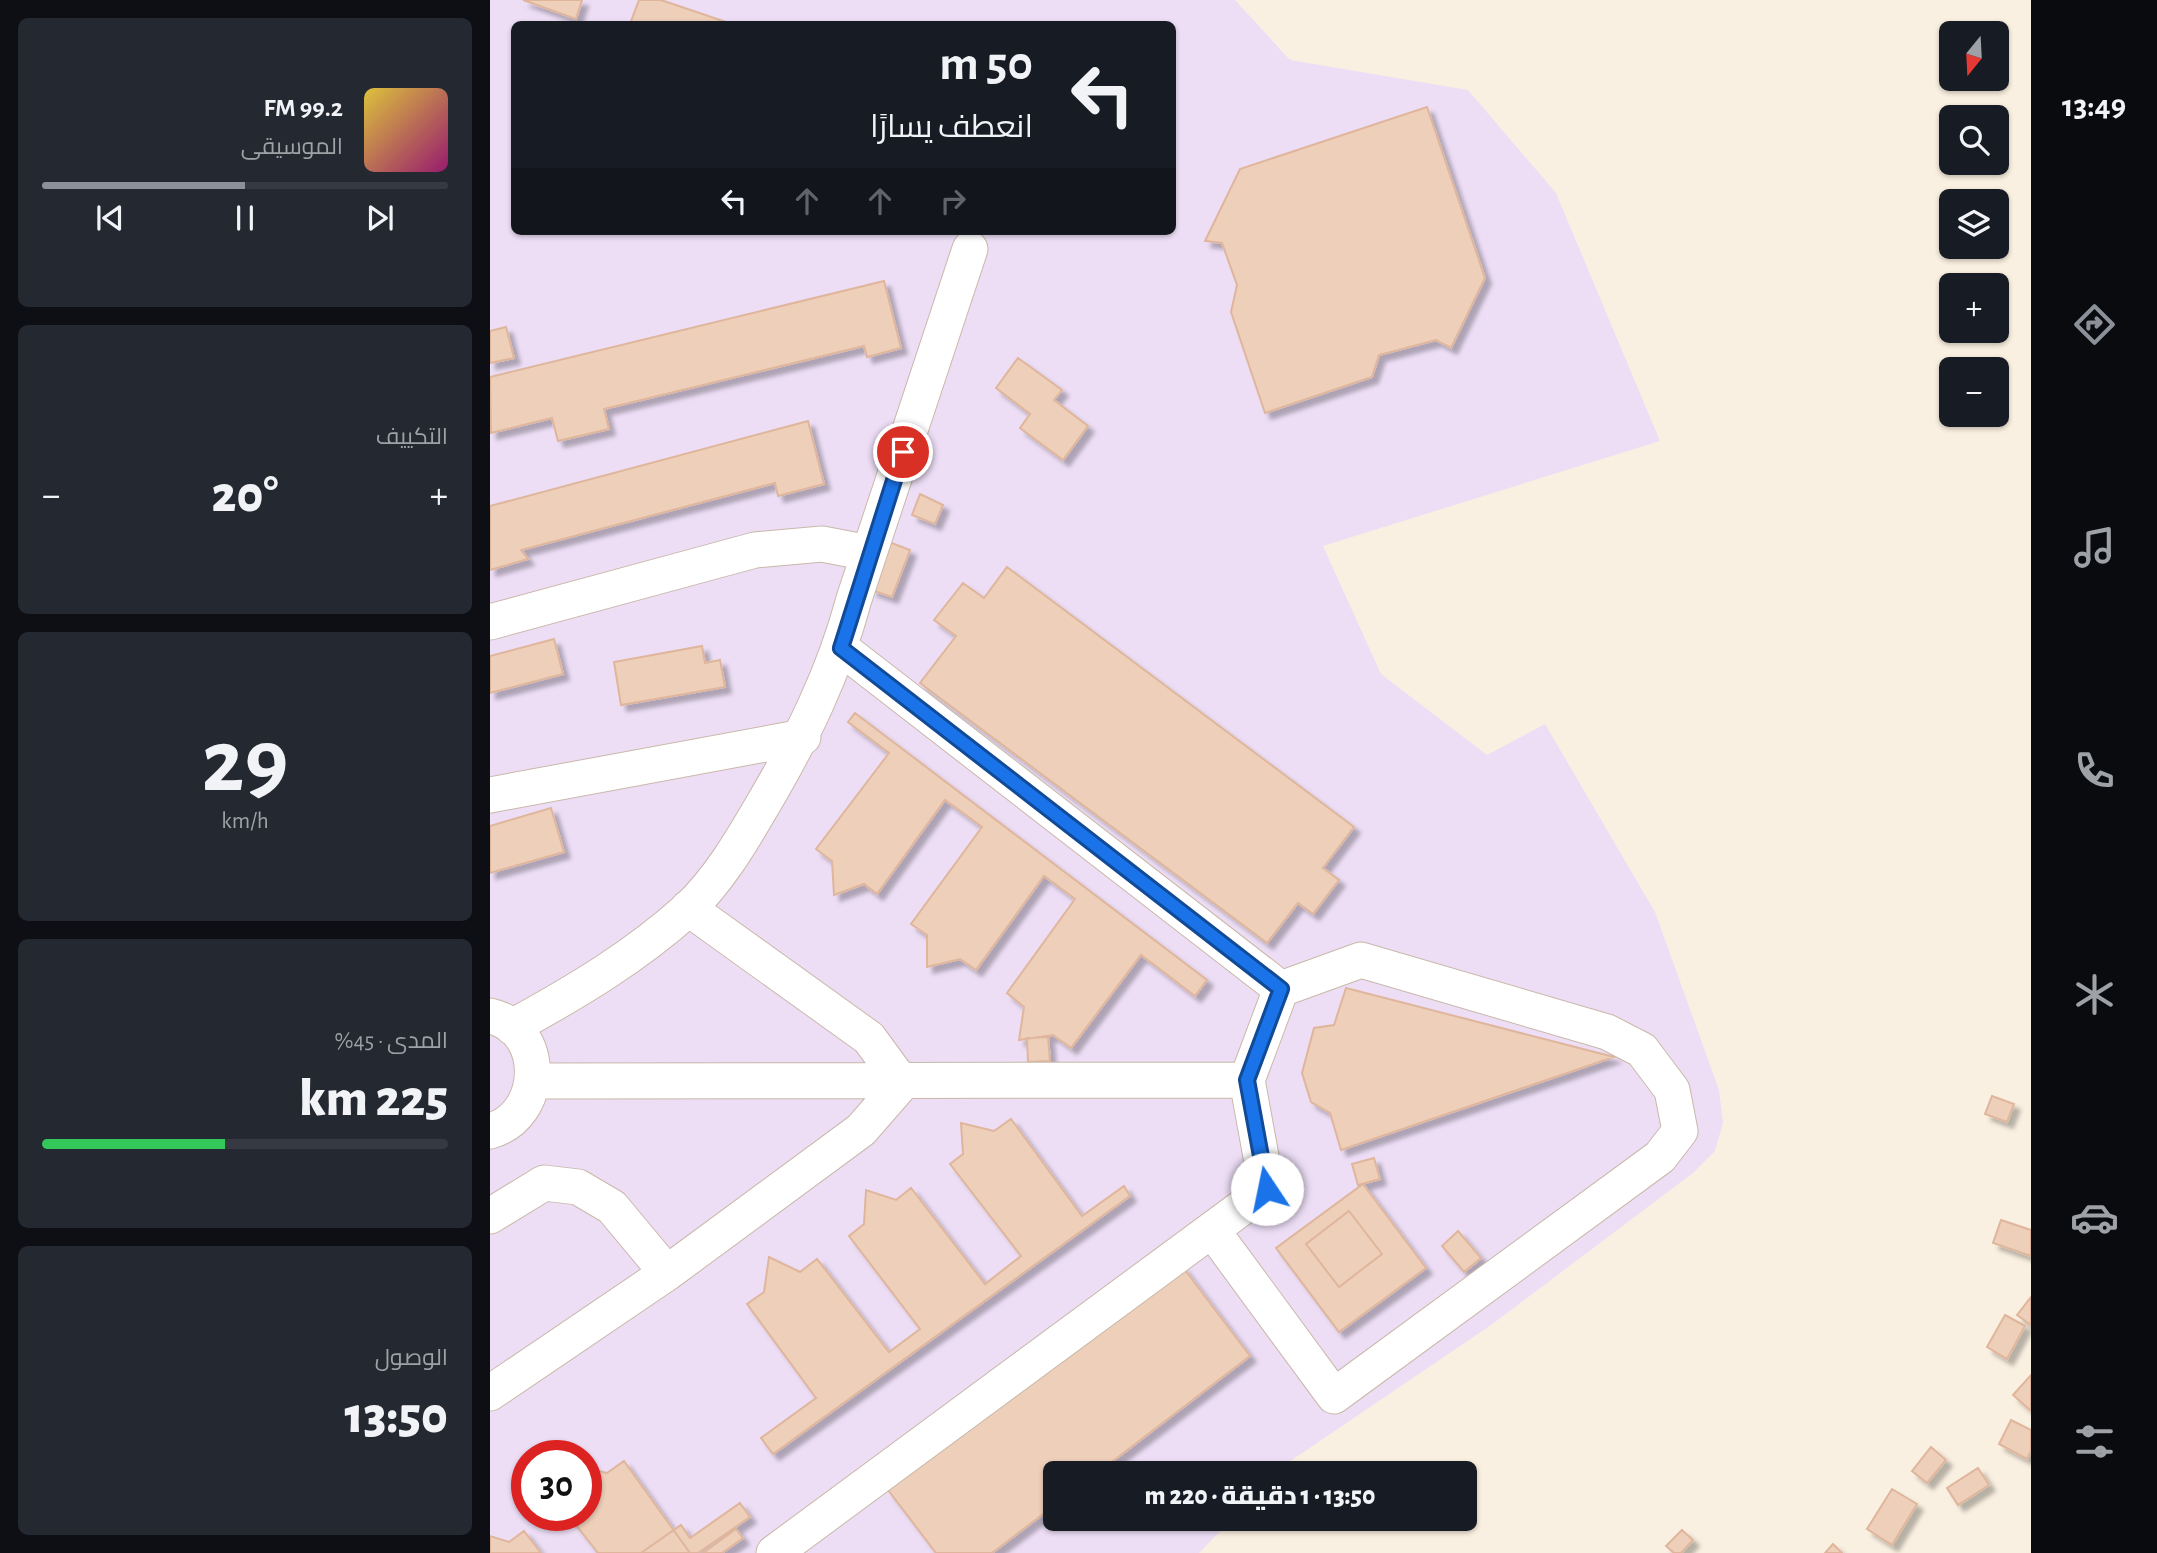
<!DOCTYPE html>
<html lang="ar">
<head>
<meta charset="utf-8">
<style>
	:root { --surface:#171b24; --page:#242831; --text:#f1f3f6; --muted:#9ea1a6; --line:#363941; --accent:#8c9099 }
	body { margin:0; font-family:"Alegreya Sans",Cairo,sans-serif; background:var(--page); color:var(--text); direction:rtl; height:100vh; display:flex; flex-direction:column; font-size:26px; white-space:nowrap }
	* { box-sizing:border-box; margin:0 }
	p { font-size:23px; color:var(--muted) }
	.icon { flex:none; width:38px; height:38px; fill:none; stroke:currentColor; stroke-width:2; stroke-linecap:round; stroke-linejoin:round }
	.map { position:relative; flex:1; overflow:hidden; direction:ltr }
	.drawer { display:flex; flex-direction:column; gap:18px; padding:18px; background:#0d0f14; width:490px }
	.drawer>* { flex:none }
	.top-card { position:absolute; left:21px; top:21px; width:665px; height:214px; border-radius:10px; box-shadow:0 2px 5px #0004; direction:rtl; background:#171b24; color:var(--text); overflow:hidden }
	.needle { width:46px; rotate:198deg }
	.controls { position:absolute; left:1449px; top:21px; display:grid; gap:14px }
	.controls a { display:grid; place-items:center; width:70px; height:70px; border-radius:10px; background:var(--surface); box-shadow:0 2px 5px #0004; font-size:35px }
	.speed { position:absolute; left:21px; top:1440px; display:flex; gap:14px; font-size:35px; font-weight:700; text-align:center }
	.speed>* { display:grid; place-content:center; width:91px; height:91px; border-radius:50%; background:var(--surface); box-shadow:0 2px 5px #0004; line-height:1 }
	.speed .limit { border:10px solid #d22; background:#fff; color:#111 }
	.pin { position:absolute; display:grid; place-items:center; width:60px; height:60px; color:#fff; margin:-30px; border:4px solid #fff; border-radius:50%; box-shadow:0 2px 7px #0007 }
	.me { position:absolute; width:77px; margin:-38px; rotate:349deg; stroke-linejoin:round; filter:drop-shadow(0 0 5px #0008) }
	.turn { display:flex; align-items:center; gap:24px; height:147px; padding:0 28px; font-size:32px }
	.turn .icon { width:91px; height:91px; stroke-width:2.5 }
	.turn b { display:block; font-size:49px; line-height:60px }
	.lanes { display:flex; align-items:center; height:66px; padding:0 28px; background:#0003; justify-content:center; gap:35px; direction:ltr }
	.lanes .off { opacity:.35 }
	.big { font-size:52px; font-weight:800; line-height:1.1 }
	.drawer .widget { flex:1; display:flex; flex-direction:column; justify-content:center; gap:10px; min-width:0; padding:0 24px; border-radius:10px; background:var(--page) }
	.drawer .dial { align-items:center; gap:0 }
	.dial b { font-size:91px; line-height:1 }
	.song { display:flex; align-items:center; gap:21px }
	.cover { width:84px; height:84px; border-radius:10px; background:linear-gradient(135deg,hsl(50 70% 55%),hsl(320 70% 35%)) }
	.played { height:7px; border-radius:4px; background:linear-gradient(90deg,var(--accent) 50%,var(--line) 50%) }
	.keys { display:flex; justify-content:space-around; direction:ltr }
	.heat { display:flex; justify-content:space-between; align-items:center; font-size:38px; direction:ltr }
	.charge { height:10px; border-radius:5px; background:linear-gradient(90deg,#34c759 45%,var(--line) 0) }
	.trip { position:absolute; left:553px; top:1461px; width:434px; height:70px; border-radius:10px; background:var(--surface); box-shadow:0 2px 5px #0004; font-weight:800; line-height:70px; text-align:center; direction:rtl }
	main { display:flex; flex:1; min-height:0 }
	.tab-bar { display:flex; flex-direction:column; width:126px; justify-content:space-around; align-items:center; background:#090b0e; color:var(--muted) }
	.tab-bar .icon { width:49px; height:49px }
	.tab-bar .on { color:var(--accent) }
	.tab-bar b { font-size:32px; color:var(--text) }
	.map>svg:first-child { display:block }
	.education { fill:#eddef6; fill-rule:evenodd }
	.building { fill:#eecfba; stroke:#dfb69c; stroke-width:2; filter:url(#shadow) }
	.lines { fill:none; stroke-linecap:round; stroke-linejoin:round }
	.street-casing { stroke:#c9b8a9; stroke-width:37 }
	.street { stroke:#fff; stroke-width:35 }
	.route-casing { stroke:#114b97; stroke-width:18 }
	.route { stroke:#1a73e8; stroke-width:12 }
</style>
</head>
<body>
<main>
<nav class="tab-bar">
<b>13:49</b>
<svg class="icon on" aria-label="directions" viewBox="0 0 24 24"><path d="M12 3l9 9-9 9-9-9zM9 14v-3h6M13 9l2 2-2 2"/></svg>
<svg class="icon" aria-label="music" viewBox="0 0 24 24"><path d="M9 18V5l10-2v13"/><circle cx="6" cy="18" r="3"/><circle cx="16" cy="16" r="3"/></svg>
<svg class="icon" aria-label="phone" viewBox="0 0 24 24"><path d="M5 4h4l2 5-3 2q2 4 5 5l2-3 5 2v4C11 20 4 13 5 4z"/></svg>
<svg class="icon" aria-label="climate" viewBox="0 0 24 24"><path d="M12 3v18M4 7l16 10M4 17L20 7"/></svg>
<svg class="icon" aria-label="car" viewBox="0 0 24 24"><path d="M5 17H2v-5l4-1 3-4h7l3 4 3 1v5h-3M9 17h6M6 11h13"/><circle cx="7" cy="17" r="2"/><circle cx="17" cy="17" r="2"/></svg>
<svg class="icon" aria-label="filters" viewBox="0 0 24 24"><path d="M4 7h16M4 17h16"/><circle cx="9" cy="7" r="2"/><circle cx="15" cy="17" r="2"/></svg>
</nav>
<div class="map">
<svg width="1541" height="1553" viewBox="0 0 1541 1553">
	<defs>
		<filter id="shadow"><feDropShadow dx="6" dy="6" stdDeviation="2" flood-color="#0004"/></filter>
	</defs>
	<rect width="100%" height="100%" fill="#faf0e1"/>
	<path class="education" d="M0 0H745L800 60 978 90 1066 193 1170 441 833 546 891 674 997 755 1055 724 1165 912 1229 1090 1233 1123 1225 1151 1203 1173 1001 1325 799 1462 787 1473 565 1474V1519H742L709 1553H0ZM24 24H682V231H24ZM37 1456H96V1516H37Z"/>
	<path class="building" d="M33 0H92L86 19Z
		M149 0H171L242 24H140Z
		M937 107 995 278 961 348 946 340 889 355 882 377 775 413 741 312 747 285 732 243 715 241 750 169Z
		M394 281 411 348 377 357 374 346 114 409 119 429 68 441 62 418 1 433 0 377Z
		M16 327 24 358 0 363V331Z
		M528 358 572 390 564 400 598 426 573 460 530 428 540 414 506 388Z
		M318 421 334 484 288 496 285 483 31 550 38 559 0 570V506Z
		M430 494 453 505 445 524 422 515Z
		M399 542 420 550 402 597 381 590Z
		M517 567 864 827 833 868 849 880 823 914 808 903 777 943 430 683 466 636 444 620 473 583 494 598Z
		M64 639 73 674 0 693V656Z
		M212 646 215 663 230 660 235 687 131 705 124 662Z
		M365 713 717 980 705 996 651 955 581 1048 563 1035 529 1040 534 1007 517 993 585 899 554 876 486 970 470 959 437 967V935L421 924 492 827 455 800 387 894 374 884 344 895 342 861 326 849 399 753 358 722Z
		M61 808 74 852 0 873V826Z
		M856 988 1124 1057 851 1150 840 1113 821 1102 812 1073 824 1028 844 1025Z
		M558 1037 560 1061 538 1062 537 1038Z
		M1502 1096 1524 1104 1517 1122 1495 1114Z
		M521 1119 592 1216 634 1186 640 1196 283 1454 271 1438 326 1398 257 1304 274 1292 279 1257 310 1272 327 1259 399 1352 430 1329 359 1236 374 1224 376 1190 406 1200 421 1188 495 1284 531 1256 460 1164 473 1154 471 1123 504 1131Z
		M884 1158 890 1179 868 1185 862 1164Z
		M873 1184 936 1268 849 1332 786 1248Z
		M859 1211 892 1254 849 1287 816 1244Z
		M1511 1220 1541 1230V1256L1503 1243Z
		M968 1231 991 1258 974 1272 952 1246Z
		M692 1266 760 1356 606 1474H565V1505L502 1553H446L398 1490Z
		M1541 1297V1325L1527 1315Z
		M1515 1315 1535 1326 1517 1359 1497 1347Z
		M1541 1375V1411L1523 1395Z
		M1521 1420 1541 1430V1451L1537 1459 1509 1444Z
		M1441 1447 1456 1460 1437 1483 1422 1471Z
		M134 1461 200 1553H108L79 1516H96V1468L117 1473Z
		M1488 1468 1499 1485 1468 1505 1457 1488Z
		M1402 1489 1427 1504 1402 1545 1377 1529Z
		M250 1503 260 1517 208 1553H151L191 1525 200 1538Z
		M246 1529 253 1538 232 1553H213Z
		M1192 1530 1203 1540 1191 1553H1184L1176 1546Z
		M34 1531 51 1553H0V1536L19 1542Z
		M1343 1544 1352 1553H1335Z"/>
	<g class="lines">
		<g class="street-casing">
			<path id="street" d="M0 622 265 550 332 544 379 553
				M351 648 791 989
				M0 795 313 737
				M0 1016C58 1029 55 1116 0 1131
				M22 1027C84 993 145 957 198 909 228 881 251 842 272 806 311 740 344 674 364 599L480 249
				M43 1081 757 1080
				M0 1216 54 1183 88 1187 122 1207 177 1273
				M0 1393 177 1273 371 1130 412 1083 379 1038 198 908
				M284 1553 777 1189 757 1080 791 989 871 960 1117 1032 1152 1050 1182 1090 1190 1131 1170 1157 844 1396 722 1230"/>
		</g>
		<use href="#street" class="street"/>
	</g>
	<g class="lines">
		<g class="route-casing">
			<path id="route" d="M413 452 351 648 791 989 757 1080 777 1189"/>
		</g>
		<use href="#route" class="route"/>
	</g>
</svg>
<div class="controls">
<a><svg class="needle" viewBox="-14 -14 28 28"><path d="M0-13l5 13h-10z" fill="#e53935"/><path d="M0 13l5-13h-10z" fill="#9ea1a6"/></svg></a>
<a><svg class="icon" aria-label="search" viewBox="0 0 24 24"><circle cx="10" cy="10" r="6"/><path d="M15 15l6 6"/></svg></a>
<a><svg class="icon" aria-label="layers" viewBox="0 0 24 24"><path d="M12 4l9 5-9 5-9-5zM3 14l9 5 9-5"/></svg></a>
<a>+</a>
<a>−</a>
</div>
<div class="speed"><div class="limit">30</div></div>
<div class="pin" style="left:413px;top:452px;background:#d93025"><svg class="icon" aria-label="arrive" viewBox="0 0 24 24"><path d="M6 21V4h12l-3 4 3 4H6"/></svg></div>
<svg class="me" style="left:777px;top:1189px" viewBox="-20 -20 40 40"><circle r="19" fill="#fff"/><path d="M0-13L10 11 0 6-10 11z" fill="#1a73e8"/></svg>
<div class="trip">13:50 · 1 دقيقة · 220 m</div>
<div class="top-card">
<div class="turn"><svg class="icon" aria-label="left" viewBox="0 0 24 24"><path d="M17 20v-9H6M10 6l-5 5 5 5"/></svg><div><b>50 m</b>انعطف يسارًا</div></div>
<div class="lanes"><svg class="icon" aria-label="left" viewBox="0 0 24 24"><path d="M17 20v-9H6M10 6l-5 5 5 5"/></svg><svg class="icon off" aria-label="ahead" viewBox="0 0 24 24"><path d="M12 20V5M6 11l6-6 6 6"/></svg><svg class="icon off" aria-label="ahead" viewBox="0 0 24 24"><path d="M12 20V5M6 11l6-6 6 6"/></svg><svg class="icon off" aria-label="right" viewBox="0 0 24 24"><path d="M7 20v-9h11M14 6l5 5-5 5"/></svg></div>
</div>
</div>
<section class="drawer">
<div class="widget">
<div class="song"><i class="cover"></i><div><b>99.2 FM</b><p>الموسيقى</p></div></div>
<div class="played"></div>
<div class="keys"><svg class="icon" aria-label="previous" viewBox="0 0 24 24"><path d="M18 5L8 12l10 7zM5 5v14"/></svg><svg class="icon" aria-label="pause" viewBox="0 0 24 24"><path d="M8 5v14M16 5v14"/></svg><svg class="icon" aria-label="next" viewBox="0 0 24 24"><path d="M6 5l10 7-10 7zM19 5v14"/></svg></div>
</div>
<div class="widget"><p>التكييف</p>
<div class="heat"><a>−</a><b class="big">20°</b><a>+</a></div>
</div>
<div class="widget dial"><b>29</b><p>km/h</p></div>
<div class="widget"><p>المدى · 45%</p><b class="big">225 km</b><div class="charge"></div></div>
<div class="widget"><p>الوصول</p><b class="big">13:50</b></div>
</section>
</main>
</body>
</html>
